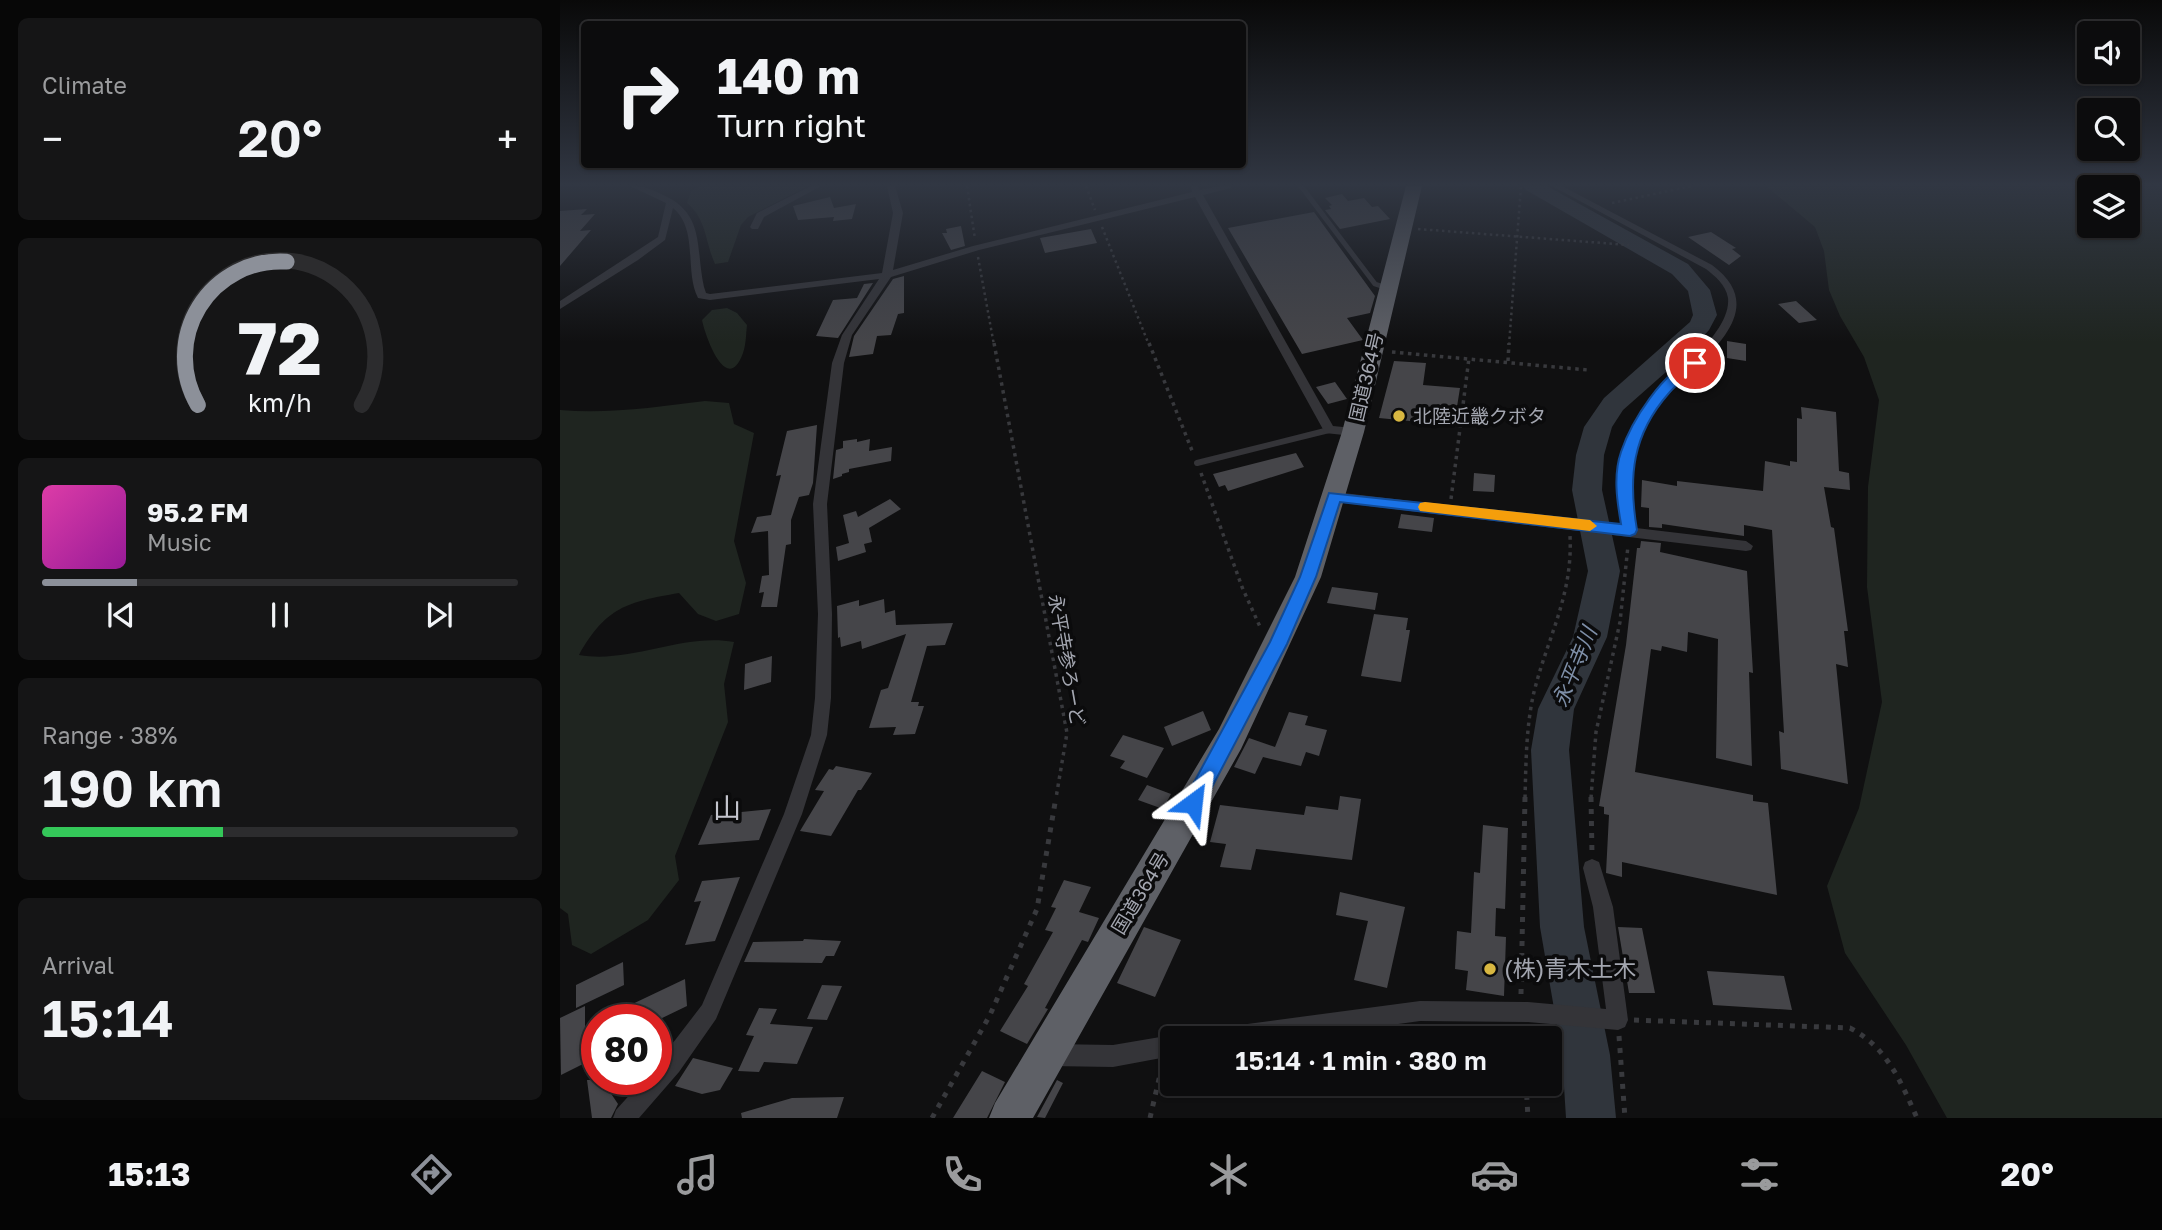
<!DOCTYPE html>
<html lang="en">
<head>
<meta charset="utf-8">
<style>
	:root { --surface:#0c0c0d; --page:#151516; --text:#f1f3f6; --muted:#9a9b9d; --line:#2c2c2e; --accent:#8c9099 }
	body { margin:0; font-family:"Golos Text","Noto Sans JP",sans-serif; background:var(--page); color:var(--text); height:100vh; display:flex; flex-direction:column; font-size:26px; white-space:nowrap }
	* { box-sizing:border-box; margin:0 }
	p { font-size:23px; color:var(--muted) }
	.icon { flex:none; width:38px; height:38px; fill:none; stroke:currentColor; stroke-width:2; stroke-linecap:round; stroke-linejoin:round }
	.map { position:relative; flex:1; overflow:hidden }
	.sheet { display:flex; flex-direction:column; gap:18px; padding:18px; background:#070707; width:560px }
	.sheet>* { flex:none }
	.hud { position:absolute; left:21px; top:21px; width:665px; height:147px; border-radius:7px; box-shadow:0 2px 5px #0004,0 0 0 2px var(--line); background:#0c0c0d; color:var(--text); overflow:hidden }
	.controls { position:absolute; left:1517px; top:21px; display:grid; gap:14px }
	.controls a { display:grid; place-items:center; width:63px; height:63px; border-radius:7px; background:var(--surface); box-shadow:0 2px 5px #0004,0 0 0 2px var(--line); font-size:35px }
	.speed { position:absolute; left:21px; top:1004px; display:flex; gap:14px; font-size:35px; font-weight:700; text-align:center }
	.speed>* { display:grid; place-content:center; width:91px; height:91px; border-radius:50%; background:var(--surface); box-shadow:0 2px 5px #0004,0 0 0 2px var(--line); line-height:1 }
	.speed .limit { border:10px solid #d22; background:#fff; color:#111 }
	.pin { position:absolute; display:grid; place-items:center; width:60px; height:60px; color:#fff; margin:-30px; border:4px solid #fff; border-radius:50%; box-shadow:0 2px 7px #0007 }
	.me { position:absolute; width:77px; margin:-38px; rotate:30deg; stroke-linejoin:round; filter:drop-shadow(0 0 5px #0008) }
	.turn { display:flex; align-items:center; gap:24px; height:147px; padding:0 21px; font-size:32px }
	.turn .icon { width:91px; height:91px; stroke-width:2.5 }
	.turn b { display:block; font-size:49px; line-height:60px }
	.big { font-size:52px; font-weight:600; line-height:1.1 }
	.sheet .tile { flex:1; display:flex; flex-direction:column; justify-content:center; gap:10px; min-width:0; padding:0 24px; border-radius:10px; background:var(--page) }
	.sheet .dial { align-items:center; gap:0 }
	.dial svg { height:182px; overflow:visible; fill:none; stroke:var(--line); stroke-width:7; stroke-linecap:round; text-anchor:middle }
	.dial text { fill:var(--text); stroke:none }
	.song { display:flex; align-items:center; gap:21px }
	.cover { width:84px; height:84px; border-radius:10px; background:linear-gradient(135deg,hsl(320 70% 55%),hsl(300 70% 35%)) }
	.played { height:7px; border-radius:4px; background:linear-gradient(90deg,var(--accent) 20%,var(--line) 20%) }
	.keys { display:flex; justify-content:space-around; direction:ltr }
	.heat { display:flex; justify-content:space-between; align-items:center; font-size:38px; direction:ltr }
	.charge { height:10px; border-radius:5px; background:linear-gradient(90deg,#34c759 38%,var(--line) 0) }
	.trip { position:absolute; left:600px; top:1026px; width:402px; height:70px; border-radius:7px; background:var(--surface); box-shadow:0 2px 5px #0004,0 0 0 2px var(--line); font-weight:600; line-height:70px; text-align:center }
	.dock { display:flex; height:112px; justify-content:space-around; align-items:center; background:#050505; color:var(--muted) }
	.dock .icon { width:49px; height:49px }
	.dock .current { color:var(--accent) }
	.dock b { font-size:32px; color:var(--text) }
	main { display:flex; flex:1; min-height:0 }
	.map>svg:first-child { display:block }
	.green { fill:#1f2520; fill-rule:evenodd }
	.lines { fill:none; stroke-linecap:round; stroke-linejoin:round }
	.river { fill:#30353c; fill-rule:evenodd }
	.building { fill:#454549 }
	.path-far2 { stroke:#38393d; stroke-width:2.5; stroke-dasharray:2.5 3.5; stroke-linecap:butt }
	.path-far1 { stroke:#38393d; stroke-width:3.5; stroke-dasharray:3.5 4.5; stroke-linecap:butt }
	.path { stroke:#38393d; stroke-width:5; stroke-dasharray:5 7; stroke-linecap:butt }
	.lane-far1 { stroke:#343438; stroke-width:5 }
	.lane { stroke:#343438; stroke-width:6 }
	.street { fill:#343438; fill-rule:evenodd }
	.highway { fill:#5e6066; fill-rule:evenodd }
	.route { fill:#1a73e8; stroke:#114b97; stroke-width:2 }
	.slow { fill:#f59e0b }
	.poi-dot { fill:#d8b741; stroke:#0b0b0c; stroke-width:2.5 }
	.labels { text-anchor:middle; stroke-width:7; stroke-linejoin:round; paint-order:stroke }
	.street-label { font-size:19px; fill:#a3a6b0; stroke:#0b0b0c }
	.poi-label { font-size:19px; fill:#a3a6b0; stroke:#0b0b0c; text-anchor:start }
	.water-label { font-size:21px; font-style:italic; fill:#7e8fa8; stroke:#0b0b0c }
	.near-poi-label { font-size:23px; fill:#a3a6b0; stroke:#0b0b0c; text-anchor:start }
	.near-quarter-label { font-size:28px; fill:#c4c5cd; stroke:#0b0b0c }
</style>
</head>
<body>
<main>
<section class="sheet">
<div class="tile"><p>Climate</p>
<div class="heat"><a>−</a><b class="big">20°</b><a>+</a></div>
</div>
<div class="tile dial"><svg viewBox="0 0 100 80">
<path d="M14 69A42 42 0 1 1 86 69"/>
<path d="M14 69A42 42 0 0 1 53 6" stroke="#8c9099"/>
<text x="50" y="56" font-size="32" font-weight="700">72</text>
<text x="50" y="72" font-size="11">km/h</text>
</svg></div>
<div class="tile">
<div class="song"><i class="cover"></i><div><b>95.2 FM</b><p>Music</p></div></div>
<div class="played"></div>
<div class="keys"><svg class="icon" aria-label="previous" viewBox="0 0 24 24"><path d="M18 5L8 12l10 7zM5 5v14"/></svg><svg class="icon" aria-label="pause" viewBox="0 0 24 24"><path d="M8 5v14M16 5v14"/></svg><svg class="icon" aria-label="next" viewBox="0 0 24 24"><path d="M6 5l10 7-10 7zM19 5v14"/></svg></div>
</div>
<div class="tile"><p>Range · 38%</p><b class="big">190 km</b><div class="charge"></div></div>
<div class="tile"><p>Arrival</p><b class="big">15:14</b></div>
</section>
<div class="map">
<svg width="1602" height="1118" viewBox="0 0 1602 1118">
	<rect width="100%" height="100%" fill="#101011"/>
	<path class="green" d="M141 186H248L188 217 181 225 168 262 155 264C145 242 147 220 127 203L131 191Z
		M1206 186H1602V1118H1387L1346 1045 1285 953 1267 886 1299 808 1322 702 1307 587 1308 487 1319 400 1304 357 1280 316 1269 290 1264 251 1255 227ZM1530 187H1568V226H1530Z
		M167 308 177 313 187 325C186 334 186 345 183 353 167 397 145 336 142 320L152 310Z
		M145 401 169 403 174 424 194 433 174 541 186 583 179 614 156 621 138 614 119 593C67 602 46 607 19 655 71 664 121 633 174 642L164 684 168 722 115 856 119 880 88 920 31 954 12 945 8 914 0 908V410C49 414 97 407 145 401Z"/>
	<g class="lines">
		<path class="river" d="M963 186H987L1128 264 1150 290 1157 315 1149 330 1132 349 1063 410 1052 427 1044 455 1042 490 1060 571 1047 637 1014 709 1009 750 1024 927 1050 1055 1056 1118H1006L1002 1055 980 927 971 750 978 709 1013 637 1028 571 1012 490 1016 455 1024 427 1044 398 1130 322 1133 315 1128 291 1112 274 966 190Z"/>
	</g>
	<path class="building" d="M782 194 788 201 804 198 812 207 818 206 830 219 780 229 765 210 771 209 769 206 772 205 765 198Z
		M270 197 274 208 296 204 292 219 273 221 274 217 238 220 233 206Z
		M27 209 21 215 35 214 20 231 31 230 0 266V211Z
		M754 212 815 296 810 313 787 318 803 340 742 354 668 228Z
		M401 226 405 246 391 250 382 233H387L386 229Z
		M531 229 537 243 485 253 480 238Z
		M1151 232 1176 248 1172 249 1181 256 1169 265 1128 237Z
		M344 276V313L338 314 331 335 317 336 313 354 289 357 294 336 333 279Z
		M313 283 278 338 256 336 273 300 297 298 304 284Z
		M1236 301 1257 320 1239 323 1218 304Z
		M1167 341 1186 344V361L1167 358Z
		M834 361 866 363 863 385 900 388 896 413H892L891 422 861 419 860 422 819 418Z
		M775 382 787 399 768 404 756 387Z
		M1241 407 1276 412 1279 471 1289 473 1290 490 1264 487 1271 527 1274 528 1288 631H1284L1288 667 1276 664 1288 784 1221 769 1219 731 1224 733 1212 530 1184 525V536L1102 524V528L1089 527V508L1081 507 1082 480 1117 486V481L1203 491 1205 461 1230 466V461L1237 462V418L1242 419Z
		M257 425 253 483 249 495 239 497 231 520V544L226 545 217 607H201L204 592 199 593 202 576 209 575 208 531 191 533 197 517 211 515 221 475 216 476 227 431Z
		M297 439V442L310 439 309 451 332 447 331 461 289 469V472L282 474V476L273 479 276 450 283 448V441Z
		M736 453 744 467 668 491 665 485 659 487 653 474Z
		M914 473 935 475 934 492 913 491Z
		M330 499 341 509 309 528 312 542 304 544 306 552 278 561 276 547 289 543 283 515 296 511 298 517Z
		M841 514 874 518 872 532 838 528Z
		M1081 541 1101 543 1100 552 1187 571 1193 673 1189 672 1192 766 1156 758 1158 639 1128 632 1127 652 1102 646 1101 651 1091 649 1075 772 1193 795V801L1208 803 1217 895 1062 862V877L1046 873 1049 815 1044 814V807L1039 806 1066 645 1077 548H1080Z
		M772 587 818 593 815 610 767 603Z
		M324 599 325 613 335 610 336 625 393 623 385 645 367 646 351 702H359L358 706H364L355 734 333 735 336 727 309 728 321 690 328 688 346 634 302 649 301 641 281 647 280 637 278 638 277 606 299 600V606Z
		M814 614 848 618 846 630H850L841 682 801 676Z
		M212 656 211 682 184 690 185 664Z
		M643 711 651 730 612 746 604 727Z
		M729 712 748 716 745 725 767 730 759 756 746 752 741 766 703 757 695 774 674 767 689 738 715 747Z
		M563 735 604 748 587 778 560 768 565 761 550 756Z
		M276 766 312 773 301 790H298L271 836 240 831 264 791 255 790 269 769 273 770Z
		M587 785 611 794 603 809 578 800Z
		M780 796 801 799 792 860 696 849 691 870 660 867 666 844 650 842 660 805 744 815 746 806 778 810Z
		M211 809 199 840 138 845 151 815Z
		M923 825 948 828 945 909 936 908 935 936 946 937 944 996 906 990 908 971 895 969 897 931 911 933 914 872 920 873Z
		M180 877 155 941 125 945 141 901 134 902 142 881Z
		M504 880 531 887 519 912 539 918 528 942 522 940 485 1008 488 1009 467 1044 440 1031 468 986 464 984 493 932 485 930 496 908 491 907Z
		M780 892 845 907 827 988 794 980 808 921 776 915Z
		M584 927 621 940 595 997 557 983Z
		M1058 927 1082 928 1095 993H1069Z
		M244 939 281 941 274 956H266L262 963 184 962 193 942 243 941Z
		M63 962 64 985 16 1008V985Z
		M1147 971 1224 976 1232 1010 1153 1005Z
		M125 979 127 1006 98 1020H65L64 1008Z
		M262 985 282 986 267 1020 247 1019Z
		M25 1006V1035L37 1029V1057L1 1075 0 1018Z
		M199 1008 217 1009 210 1024 253 1027 237 1064 204 1062 199 1072 178 1071 194 1036 186 1035Z
		M133 1058 173 1068 160 1090 142 1094 115 1086Z
		M422 1071 445 1082 427 1118H393Z
		M27 1080H70L50 1092 58 1104 51 1118H32Z
		M497 1080 503 1083 485 1118 477 1117Z
		M284 1097 277 1118H182L181 1113 232 1098Z"/>
	<g class="lines">
		<path class="path-far2" d="M407 186 415 239
			M526 186 535 210
			M1052 203 1132 186
			M542 227 589 345
			M858 229 1069 245
			M418 257 434 345
			M949 345 961 186"/>
		<path class="path-far1" d="M434 343 507 733 496 798
			M589 343 633 453
			M832 352 1028 370
			M948 361 949 343
			M641 473 682 587 701 629
			M891 499 909 358
			M965 798C966 763 966 726 974 692 988 636 1013 595 1010 536
			M1031 798 1036 732 1060 622 1068 546"/>
		<path class="path" d="M1031 797 1032 854
			M961 994 965 797
			M1074 1020 1290 1028C1327 1047 1341 1082 1357 1118
			M1059 1036 1065 1118
			M966 1083 968 1118
			M372 1118 430 1015 477 909 496 797
			M590 1118 602 1066"/>
		<path class="lane-far1" d="M741 186 815 284 827 288"/>
		<path class="lane" d="M637 463 769 430"/>
		<path class="street" d="M70 186C81 185 90 189 101 194 146 213 135 247 144 287L146 293 150 294 322 273 333 213 327 186H335L343 213 333 270 413 246 632 192 631 186H637L640 190 659 186H672L671 188 643 195 773 426 793 428 799 432 793 436 765 433 635 197 419 250 331 277 292 335 284 363 267 504 272 614 271 698 267 735 242 814 156 1019 119 1072 79 1118H53L56 1110 83 1080H96V1065L142 1005 224 814 251 735 255 698 258 614 253 504 272 363 282 335 319 279 150 300 138 298C124 271 139 230 113 208L105 240 78 260 0 309V301L98 237 106 203Z
			M251 186H261L204 217 198 229H192L190 227 197 213Z
			M992 186H1002L1152 265C1226 320 1111 375 1087 422 1069 455 1071 492 1076 528L1186 541 1193 546 1191 550 1186 551 775 502 768 497 775 492 1063 526C1057 490 1057 454 1075 421 1095 386 1172 338 1168 298 1166 285 1155 276 1146 269Z
			M1032 859 1039 862 1053 907 1068 1020 1065 1027 1058 1030 968 1022 860 1021 737 1038H647L650 1031 657 1028 860 1001 968 1002 1046 1009 1033 907 1023 868 1025 862Z
			M612 1035 617 1038H612V1056L553 1067 491 1066 484 1062 480 1055 484 1048 491 1044 553 1045Z"/>
		<path class="highway" d="M846 186H862L804 432 761 577 681 749 473 1118H429L435 1103 659 729 735 577 782 432Z"/>
	</g>
	<linearGradient id="sky" x2="0" y2="1"><stop stop-color="#090909"/><stop offset="0.54" stop-color="#313743"/><stop offset="1" stop-color="#313743" stop-opacity="0"/></linearGradient>
	<rect width="1602" height="342" fill="url(#sky)"/>
	<path class="route" d="M1135 359 1141 363C1132 374 1118 382 1109 393 1072 435 1068 477 1077 530L1075 534 1070 536 780 502 756 577 727 644 640 810 633 813 626 810 623 803 626 797 710 642 740 577 769 493 1061 524C1057 501 1053 475 1061 452 1071 422 1103 370 1135 359Z"/>
	<path class="slow" d="M865 502 1030 520 1037 526 1030 531 860 511 858 507 860 503Z"/>
	<g class="poi-dot">
		<circle cx="839" cy="416" r="7"/>
		<circle cx="930" cy="969" r="7"/>
	</g>
	<g class="labels">
		<g class="street-label">
			<text transform="translate(806 377) rotate(-77)" y="7">国道364号</text>
			<text transform="translate(507 660) rotate(80)" y="7">永平寺参ろーど</text>
			<text transform="translate(580 893) rotate(-59)" y="7">国道364号</text>
		</g>
		<g class="poi-label">
			<text x="853" y="423">北陸近畿クボタ</text>
		</g>
		<g class="water-label">
			<text transform="translate(1015 667) rotate(-68)" y="7">永平寺川</text>
		</g>
		<g class="near-poi-label">
			<text x="944" y="977">(株)青木土木</text>
		</g>
		<g class="near-quarter-label">
			<text x="167" y="818">山</text>
		</g>
	</g>
</svg>
<div class="controls">
<a><svg class="icon" aria-label="sound" viewBox="0 0 24 24"><path d="M4 9h4l5-4v14l-5-4H4zM17 9q2 3 0 6"/></svg></a>
<a><svg class="icon" aria-label="search" viewBox="0 0 24 24"><circle cx="10" cy="10" r="6"/><path d="M15 15l6 6"/></svg></a>
<a><svg class="icon" aria-label="layers" viewBox="0 0 24 24"><path d="M12 4l9 5-9 5-9-5zM3 14l9 5 9-5"/></svg></a>
</div>
<div class="speed"><div class="limit">80</div></div>
<div class="pin" style="left:1135px;top:363px;background:#d93025"><svg class="icon" aria-label="arrive" viewBox="0 0 24 24"><path d="M6 21V4h12l-3 4 3 4H6"/></svg></div>
<svg class="me" style="left:633px;top:803px" viewBox="-20 -20 40 40"><path d="M0-17L14 15 0 8-14 15z" fill="#1a73e8" stroke="#fff" stroke-width="4"/></svg>
<div class="trip">15:14 · 1 min · 380 m</div>
<div class="hud">
<div class="turn"><svg class="icon" aria-label="right" viewBox="0 0 24 24"><path d="M7 20v-9h11M14 6l5 5-5 5"/></svg><div><b>140 m</b>Turn right</div></div>
</div>
</div>
</main>
<nav class="dock">
<b>15:13</b>
<svg class="icon current" aria-label="directions" viewBox="0 0 24 24"><path d="M12 3l9 9-9 9-9-9zM9 14v-3h6M13 9l2 2-2 2"/></svg>
<svg class="icon" aria-label="music" viewBox="0 0 24 24"><path d="M9 18V5l10-2v13"/><circle cx="6" cy="18" r="3"/><circle cx="16" cy="16" r="3"/></svg>
<svg class="icon" aria-label="phone" viewBox="0 0 24 24"><path d="M5 4h4l2 5-3 2q2 4 5 5l2-3 5 2v4C11 20 4 13 5 4z"/></svg>
<svg class="icon" aria-label="climate" viewBox="0 0 24 24"><path d="M12 3v18M4 7l16 10M4 17L20 7"/></svg>
<svg class="icon" aria-label="car" viewBox="0 0 24 24"><path d="M5 17H2v-5l4-1 3-4h7l3 4 3 1v5h-3M9 17h6M6 11h13"/><circle cx="7" cy="17" r="2"/><circle cx="17" cy="17" r="2"/></svg>
<svg class="icon" aria-label="filters" viewBox="0 0 24 24"><path d="M4 7h16M4 17h16"/><circle cx="9" cy="7" r="2"/><circle cx="15" cy="17" r="2"/></svg>
<b>20°</b>
</nav>
</body>
</html>
